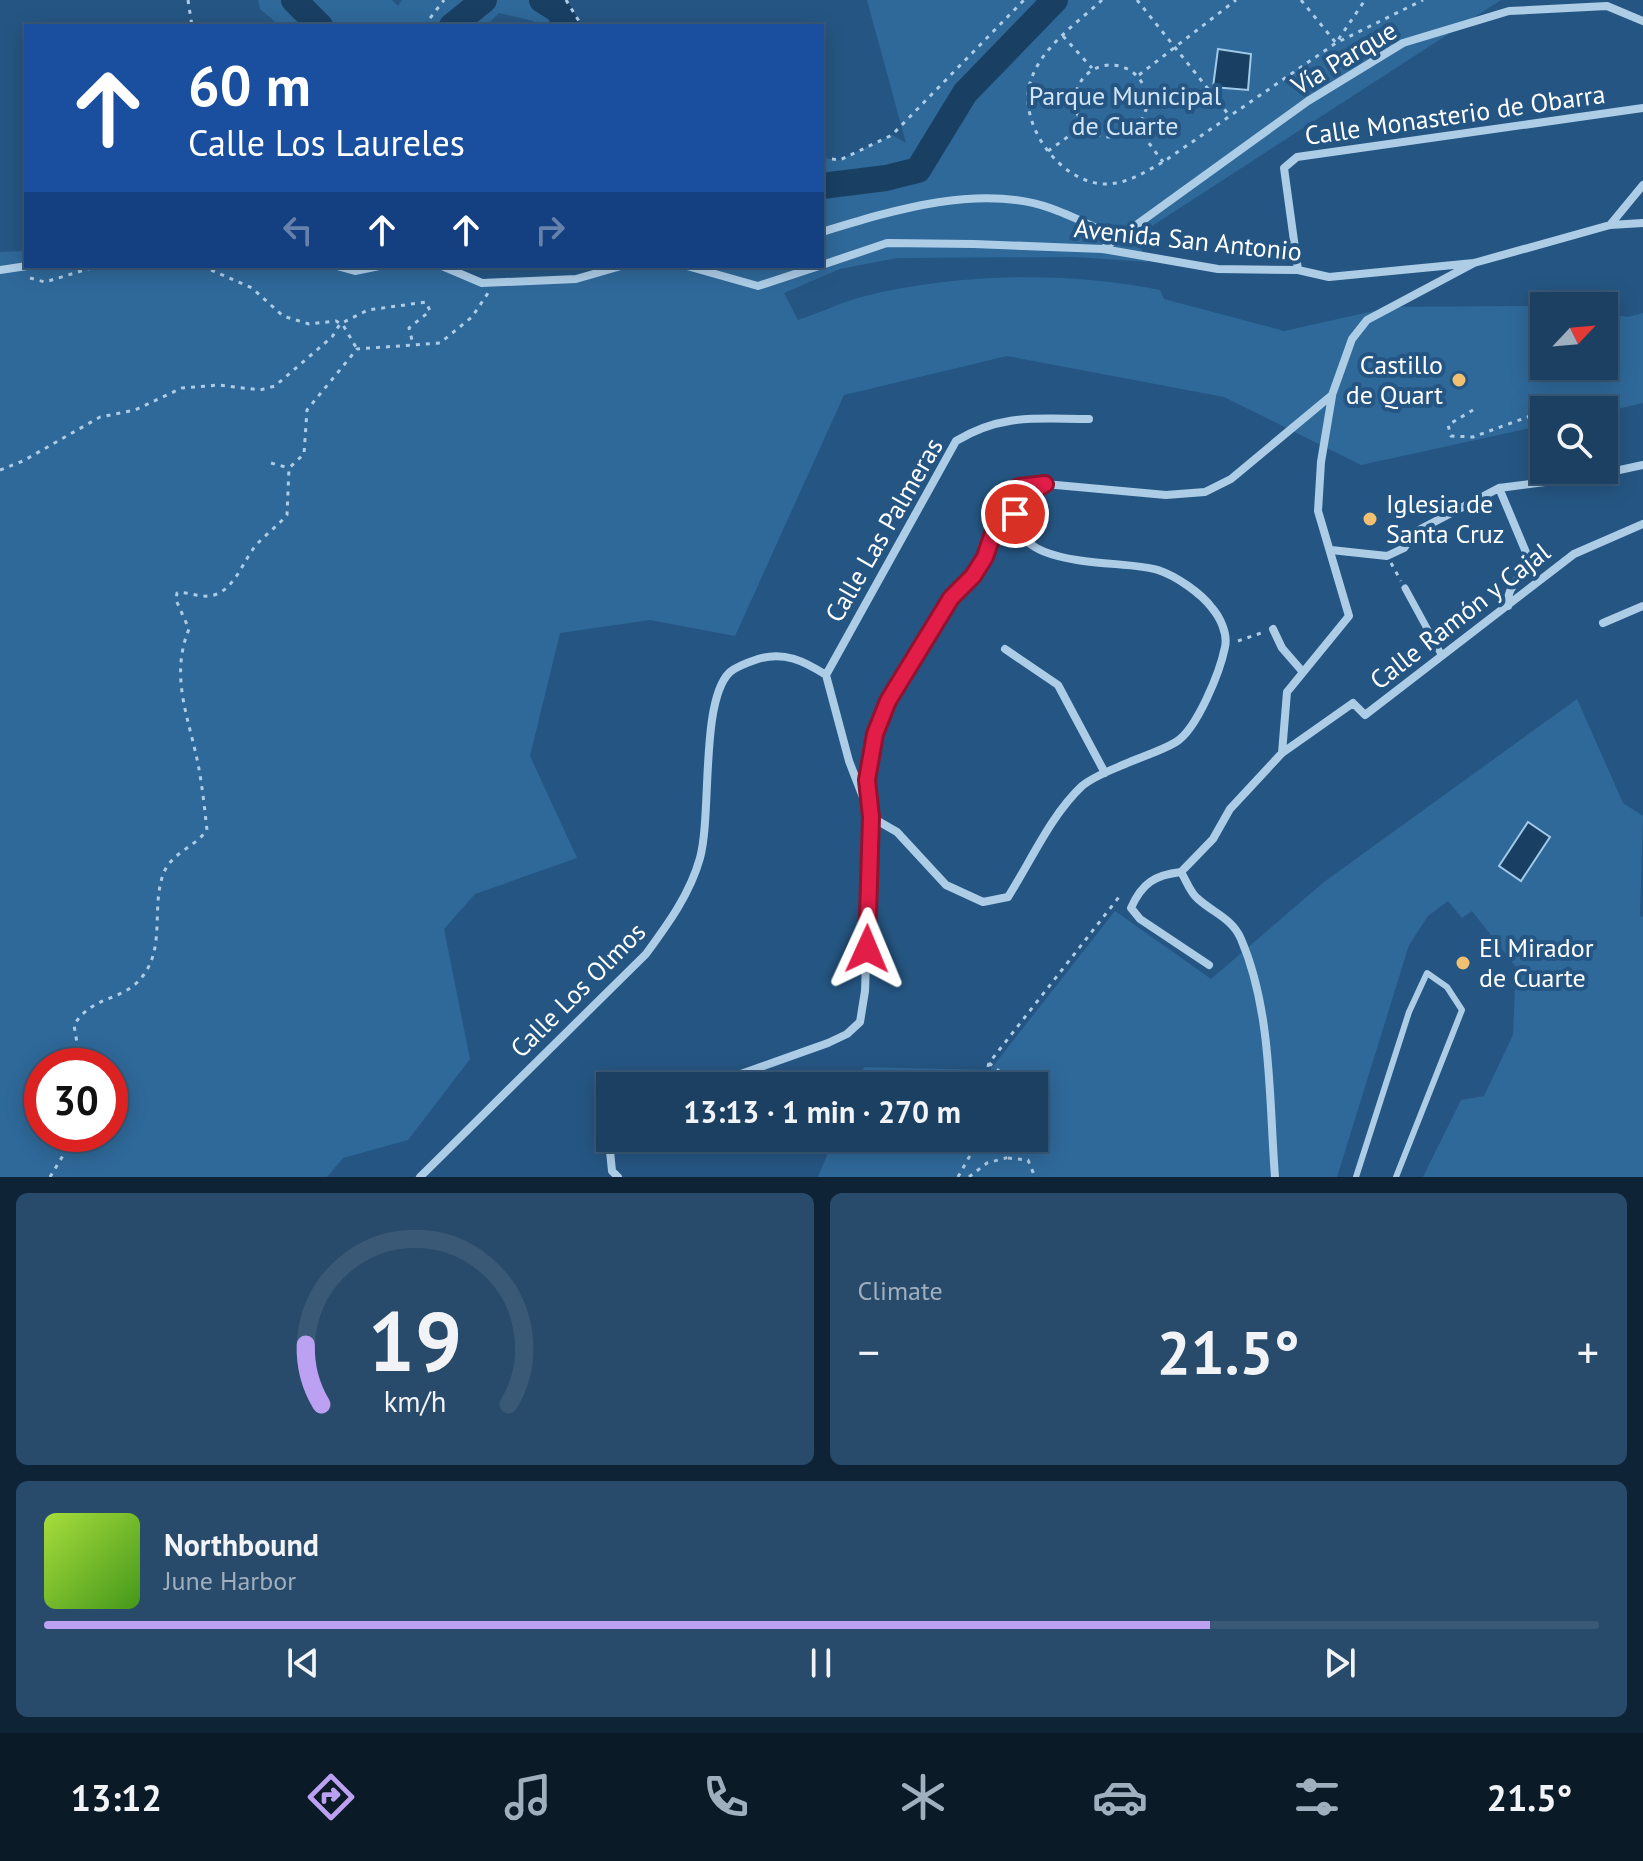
<!DOCTYPE html>
<html lang="en">
<head>
<meta charset="utf-8">
<style>
	:root { --surface:#1c4062; --page:#294b6b; --text:#f1f3f6; --muted:#a0afbe; --line:#3a5977; --accent:#bca0f2 }
	body { margin:0; font-family:"PT Sans",sans-serif; background:var(--page); color:var(--text); height:100vh; display:flex; flex-direction:column; font-size:30px; white-space:nowrap }
	* { box-sizing:border-box; margin:0 }
	p { font-size:26px; color:var(--muted) }
	.icon { flex:none; width:44px; height:44px; fill:none; stroke:currentColor; stroke-width:2; stroke-linecap:round; stroke-linejoin:round }
	.map { position:relative; height:1177px; overflow:hidden }
	.panel { display:flex; flex-direction:column; gap:16px; padding:16px; background:#0f2336; flex:1 }
	.panel>* { flex:none }
	.banner { position:absolute; left:24px; top:24px; width:800px; height:244px; border-radius:0px; box-shadow:0 4px 20px #0003,0 0 0 2px var(--line); background:#1a4fa0; color:#fff; overflow:hidden }
	.needle { width:52px; rotate:64deg }
	.controls { position:absolute; left:1530px; top:292px; display:grid; gap:16px }
	.controls a { display:grid; place-items:center; width:88px; height:88px; border-radius:0px; background:var(--surface); box-shadow:0 4px 20px #0003,0 0 0 2px var(--line); font-size:40px }
	.speed { position:absolute; left:24px; top:1048px; display:flex; gap:16px; font-size:40px; font-weight:700; text-align:center }
	.speed>* { display:grid; place-content:center; width:104px; height:104px; border-radius:50%; background:var(--surface); box-shadow:0 4px 20px #0003,0 0 0 2px var(--line); line-height:1 }
	.speed .limit { border:12px solid #d22; background:#fff; color:#111 }
	.pin { position:absolute; display:grid; place-items:center; width:68px; height:68px; color:#fff; margin:-34px; border:4px solid #fff; border-radius:50%; box-shadow:0 2px 8px #0007 }
	.me { position:absolute; width:88px; margin:-44px; rotate:1deg; stroke-linejoin:round; filter:drop-shadow(0 0 6px #0008) }
	.turn { display:flex; align-items:center; gap:28px; height:168px; padding:0 32px; font-size:36px }
	.turn .icon { width:104px; height:104px; stroke-width:2.5 }
	.turn b { display:block; font-size:56px; line-height:68px }
	.lanes { display:flex; align-items:center; height:76px; padding:0 32px; background:#0003; justify-content:center; gap:40px; direction:ltr }
	.lanes .off { opacity:.35 }
	.big { font-size:60px; font-weight:800; line-height:1.1 }
	.panel .card { flex:1; display:flex; flex-direction:column; justify-content:center; gap:12px; min-width:0; padding:0 28px; border-radius:12px; background:var(--page) }
	.panel .dial { align-items:center; gap:0 }
	.dial svg { height:208px; overflow:visible; fill:none; stroke:var(--line); stroke-width:7; stroke-linecap:round; text-anchor:middle }
	.dial text { fill:var(--text); stroke:none }
	.song { display:flex; align-items:center; gap:24px }
	.cover { width:96px; height:96px; border-radius:12px; background:linear-gradient(135deg,hsl(80 70% 55%),hsl(100 70% 35%)) }
	.played { height:8px; border-radius:4px; background:linear-gradient(90deg,var(--accent) 75%,var(--line) 75%) }
	.keys { display:flex; justify-content:space-around; direction:ltr }
	.heat { display:flex; justify-content:space-between; align-items:center; font-size:44px; direction:ltr }
	.panel .tiles { flex:1; display:grid; gap:16px; grid-template-columns:1fr 1fr }
	.card:last-child { grid-column:span 2 }
	.trip { position:absolute; left:596px; top:1072px; width:452px; height:80px; border-radius:0px; background:var(--surface); box-shadow:0 4px 20px #0003,0 0 0 2px var(--line); font-weight:800; line-height:80px; text-align:center }
	.tabs { display:flex; height:128px; justify-content:space-around; align-items:center; background:#0b1a27; color:var(--muted) }
	.tabs .icon { width:56px; height:56px }
	.tabs .current { color:var(--accent) }
	.tabs b { font-size:36px; color:var(--text) }
	.map>svg:first-child { display:block }
	.green { fill:#2f699a; fill-rule:evenodd }
	.water { fill:#194063; stroke:#a1c9e8; stroke-width:2 }
	.lines { fill:none; stroke-linecap:round; stroke-linejoin:round }
	.river { stroke:#194063; stroke-width:26 }
	.path { stroke:#adcde7; stroke-width:3; stroke-dasharray:4 6; stroke-linecap:butt }
	.service { stroke:#adcde7; stroke-width:6 }
	.pedestrian { stroke:#adcde7; stroke-width:7 }
	.minor { stroke:#adcde7; stroke-width:8 }
	.route-casing { stroke:#92132f; stroke-width:20 }
	.route { stroke:#e11d48; stroke-width:14 }
	.poi-dot { fill:#f1c171; stroke:#255683; stroke-width:3 }
	.labels { text-anchor:middle; stroke-width:8; stroke-linejoin:round; paint-order:stroke }
	.street-label { font-size:26px; fill:#fff; stroke:#255683 }
	.park-label { font-size:26px; fill:#d1e5f6; stroke:#255683 }
	.poi-label { font-size:26px; fill:#fff; stroke:#255683; text-anchor:start }
</style>
</head>
<body>
<div class="map">
<svg width="1643" height="1177" viewBox="0 0 1643 1177">
	<rect width="100%" height="100%" fill="#255683"/>
	<path class="green" d="M258 0H392L398 6 402 0H566L582 26H537L533 21 499 13 486 26H280L260 9Z
		M867 0H1501L1135 237 1148 262 1075 257 897 258 840 269 784 293 798 320C819 313 840 303 861 297 954 273 1067 271 1160 290L1164 299 1284 331 1392 307 1544 306V366H1604V313L1628 317 1643 313V403L1604 412 1544 410V425L1361 465 1224 397 1007 356 844 395 735 636 650 620 560 633 530 756 577 858 475 894 444 929 470 1059 408 1140 343 1158 327 1177H0V252L26 251V266H337L355 271 379 266H442L482 283 576 279 621 266H822V158L840 160 892 135 906 143ZM42 1066H110V1134H42Z
		M1577 699 1623 803 1643 816 1640 916 1643 917V1177H1423L1461 1100 1484 1096 1513 1035 1516 967 1472 911 1462 918 1448 901 1428 916 1409 945 1337 1177H818L834 1138H1034V1086H856L864 1067 990 1070 1115 911 1211 979 1324 882Z"/>
	<path class="water" d="M1218 49 1251 54 1248 90 1213 87Z
		M1528 822 1550 837 1521 881 1499 866Z"/>
	<g class="lines">
		<path class="river" d="M294 0 320 26
			M542 0 558 10 567 26
			M452 26 484 0
			M822 186 886 178 918 170 965 93 1055 0"/>
		<path class="path" d="M188 0 192 26
			M566 0 582 26
			M1102 0C1076 24 1040 48 1030 83 1018 125 1061 184 1106 184 1127 184 1145 172 1163 162L1336 43 1423 0
			M1137 0 1229 115
			M1301 0 1336 43 1365 0
			M424 26 444 0
			M1063 36 1092 68
			M1075 101a36 36 0 1 1 72 0a36 36 0 1 1-72 0Z
			M1139 75 1236 0
			M1137 127 1163 162
			M1048 151 1083 126
			M822 158 840 160 892 135 1024 0
			M147 266H157
			M202 266 252 288 283 316 309 324 336 321 343 325 357 349
			M30 278 45 282 98 266
			M1473 410 1448 425 1451 436 1473 437 1544 411
			M271 463 289 468
			M0 470 23 461 100 417 135 410 182 388 219 385 260 390 275 386 332 337 340 324 368 310 426 302 430 311 409 328 413 344
			M1391 563 1401 581
			M1238 641 1264 632
			M989 1063 1018 1086
			M91 1066 78 1049 74 1025C94 993 125 1003 145 973 165 943 151 905 164 872 173 852 195 847 207 830 205 812 203 793 200 775 192 724 168 680 189 629L176 600 177 593C190 591 200 599 214 595 236 589 244 557 259 542 268 533 278 525 287 515L289 468 304 454 307 410 357 349 440 343 472 317 488 293
			M982 1086 989 1063 1119 897 1122 900
			M1034 1099 1042 1105 1034 1119
			M1008 1158 1028 1160 1035 1177
			M50 1177 76 1134
			M958 1177 972 1152 975 1138
			M969 1177 987 1163 1006 1158 996 1141 1003 1138"/>
		<path class="service" d="M1356 1177 1409 1012 1427 973 1447 987 1462 1010 1396 1177"/>
		<path class="pedestrian" d="M1405 588 1441 654"/>
		<path class="minor" d="M1610 225 1643 185
			M822 232C891 211 979 183 1050 208 1073 216 1095 228 1118 237
			M1103 249 1308 101 1403 43 1509 11 1607 6 1643 21
			M822 265 887 243 974 244 1103 249 1218 269 1298 270 1329 277 1474 263 1610 225 1643 223
			M337 266 355 271 379 266
			M442 266 482 283 576 279 621 266
			M687 266 758 286 819 266
			M0 270 27 266
			M1298 270 1284 168 1297 157 1643 108
			M1499 488 1528 557C1526 577 1505 585 1508 606
			M1331 550 1387 556 1404 548 1415 532 1499 488 1592 476 1643 465
			M1603 623 1643 606
			M1273 629 1282 648 1302 671
			M1005 649 1058 685 1105 773
			M826 675 956 441C1002 413 1038 419 1089 419
			M1282 753 1287 692 1349 616 1318 511 1321 462 1332 396
			M871 817 897 832 946 885 983 902 1008 897C1031 861 1051 815 1082 786 1094 776 1111 770 1125 764 1141 757 1161 751 1176 742 1197 729 1220 672 1225 647 1228 634 1220 617 1212 608 1201 593 1176 576 1158 570 1121 558 1001 573 1018 504L1025 495 1041 486
			M1181 872 1213 839 1230 809 1282 753 1353 703 1365 715 1574 554 1643 524
			M1181 872C1186 880 1190 892 1197 898 1213 913 1232 918 1241 939 1272 1011 1269 1100 1275 1177
			M1181 872C1155 875 1142 883 1131 908L1140 919 1209 965
			M707 1086 828 1043 847 1034 860 1022 865 991 871 817 867 780 875 734 888 701 951 598 973 576 985 557 1005 497 1019 487 1045 484 1166 495 1205 492 1231 479 1332 395 1352 339 1367 320 1474 263
			M617 1138 610 1151 612 1171 618 1177
			M420 1177 646 954C668 924 690 894 700 858 712 814 700 700 730 672 737 666 749 662 758 659 784 651 804 661 826 675L849 761 866 805"/>
	</g>
	<g class="lines">
		<g class="route-casing">
			<path id="route" d="M867 949 871 817 867 780 875 734 888 701 951 598 973 576 985 557 1005 497 1019 487 1045 484 1025 495 1015 514"/>
		</g>
		<use href="#route" class="route"/>
	</g>
	<g class="poi-dot">
		<circle cx="1459" cy="380" r="8"/>
		<circle cx="1370" cy="519" r="8"/>
		<circle cx="1463" cy="963" r="8"/>
	</g>
	<g class="labels">
		<g class="street-label">
			<text transform="translate(1344 58) rotate(-31)" y="9">Vía Parque</text>
			<text transform="translate(1455 115) rotate(-8)" y="9">Calle Monasterio de Obarra</text>
			<text transform="translate(1188 240) rotate(6)" y="9">Avenida San Antonio</text>
			<text transform="translate(884 530) rotate(-60)" y="9">Calle Las Palmeras</text>
			<text transform="translate(1460 616) rotate(-38)" y="9">Calle Ramón y Cajal</text>
			<text transform="translate(578 990) rotate(-45)" y="9">Calle Los Olmos</text>
		</g>
		<g class="park-label">
			<text x="1125" y="105">Parque Municipal<tspan x="1125" dy="30">de Cuarte</tspan></text>
		</g>
		<g class="poi-label">
			<text x="1443" y="374" text-anchor="end">Castillo<tspan x="1443" dy="30">de Quart</tspan></text>
			<text x="1386" y="513">Iglesia de<tspan x="1386" dy="30">Santa Cruz</tspan></text>
			<text x="1479" y="957">El Mirador<tspan x="1479" dy="30">de Cuarte</tspan></text>
		</g>
	</g>
</svg>
<div class="controls">
<a><svg class="needle" viewBox="-14 -14 28 28"><path d="M0-13l5 13h-10z" fill="#e53935"/><path d="M0 13l5-13h-10z" fill="#a0afbe"/></svg></a>
<a><svg class="icon" aria-label="search" viewBox="0 0 24 24"><circle cx="10" cy="10" r="6"/><path d="M15 15l6 6"/></svg></a>
</div>
<div class="speed"><div class="limit">30</div></div>
<div class="pin" style="left:1015px;top:514px;background:#d93025"><svg class="icon" aria-label="arrive" viewBox="0 0 24 24"><path d="M6 21V4h12l-3 4 3 4H6"/></svg></div>
<svg class="me" style="left:867px;top:949px" viewBox="-20 -20 40 40"><path d="M0-17L14 15 0 8-14 15z" fill="#e11d48" stroke="#fff" stroke-width="4"/></svg>
<div class="trip">13:13 · 1 min · 270 m</div>
<div class="banner">
<div class="turn"><svg class="icon" aria-label="ahead" viewBox="0 0 24 24"><path d="M12 20V5M6 11l6-6 6 6"/></svg><div><b>60 m</b>Calle Los Laureles</div></div>
<div class="lanes"><svg class="icon off" aria-label="left" viewBox="0 0 24 24"><path d="M17 20v-9H6M10 6l-5 5 5 5"/></svg><svg class="icon" aria-label="ahead" viewBox="0 0 24 24"><path d="M12 20V5M6 11l6-6 6 6"/></svg><svg class="icon" aria-label="ahead" viewBox="0 0 24 24"><path d="M12 20V5M6 11l6-6 6 6"/></svg><svg class="icon off" aria-label="right" viewBox="0 0 24 24"><path d="M7 20v-9h11M14 6l5 5-5 5"/></svg></div>
</div>
</div>
<section class="panel">
<div class="tiles">
<div class="card dial"><svg viewBox="0 0 100 80">
<path d="M14 69A42 42 0 1 1 86 69"/>
<path d="M14 69A42 42 0 0 1 8 46" stroke="#bca0f2"/>
<text x="50" y="56" font-size="32" font-weight="700">19</text>
<text x="50" y="72" font-size="11">km/h</text>
</svg></div>
<div class="card"><p>Climate</p>
<div class="heat"><a>−</a><b class="big">21.5°</b><a>+</a></div>
</div>
<div class="card">
<div class="song"><i class="cover"></i><div><b>Northbound</b><p>June Harbor</p></div></div>
<div class="played"></div>
<div class="keys"><svg class="icon" aria-label="previous" viewBox="0 0 24 24"><path d="M18 5L8 12l10 7zM5 5v14"/></svg><svg class="icon" aria-label="pause" viewBox="0 0 24 24"><path d="M8 5v14M16 5v14"/></svg><svg class="icon" aria-label="next" viewBox="0 0 24 24"><path d="M6 5l10 7-10 7zM19 5v14"/></svg></div>
</div>
</div>
</section>
<nav class="tabs">
<b>13:12</b>
<svg class="icon current" aria-label="directions" viewBox="0 0 24 24"><path d="M12 3l9 9-9 9-9-9zM9 14v-3h6M13 9l2 2-2 2"/></svg>
<svg class="icon" aria-label="music" viewBox="0 0 24 24"><path d="M9 18V5l10-2v13"/><circle cx="6" cy="18" r="3"/><circle cx="16" cy="16" r="3"/></svg>
<svg class="icon" aria-label="phone" viewBox="0 0 24 24"><path d="M5 4h4l2 5-3 2q2 4 5 5l2-3 5 2v4C11 20 4 13 5 4z"/></svg>
<svg class="icon" aria-label="climate" viewBox="0 0 24 24"><path d="M12 3v18M4 7l16 10M4 17L20 7"/></svg>
<svg class="icon" aria-label="car" viewBox="0 0 24 24"><path d="M5 17H2v-5l4-1 3-4h7l3 4 3 1v5h-3M9 17h6M6 11h13"/><circle cx="7" cy="17" r="2"/><circle cx="17" cy="17" r="2"/></svg>
<svg class="icon" aria-label="filters" viewBox="0 0 24 24"><path d="M4 7h16M4 17h16"/><circle cx="9" cy="7" r="2"/><circle cx="15" cy="17" r="2"/></svg>
<b>21.5°</b>
</nav>
</body>
</html>
